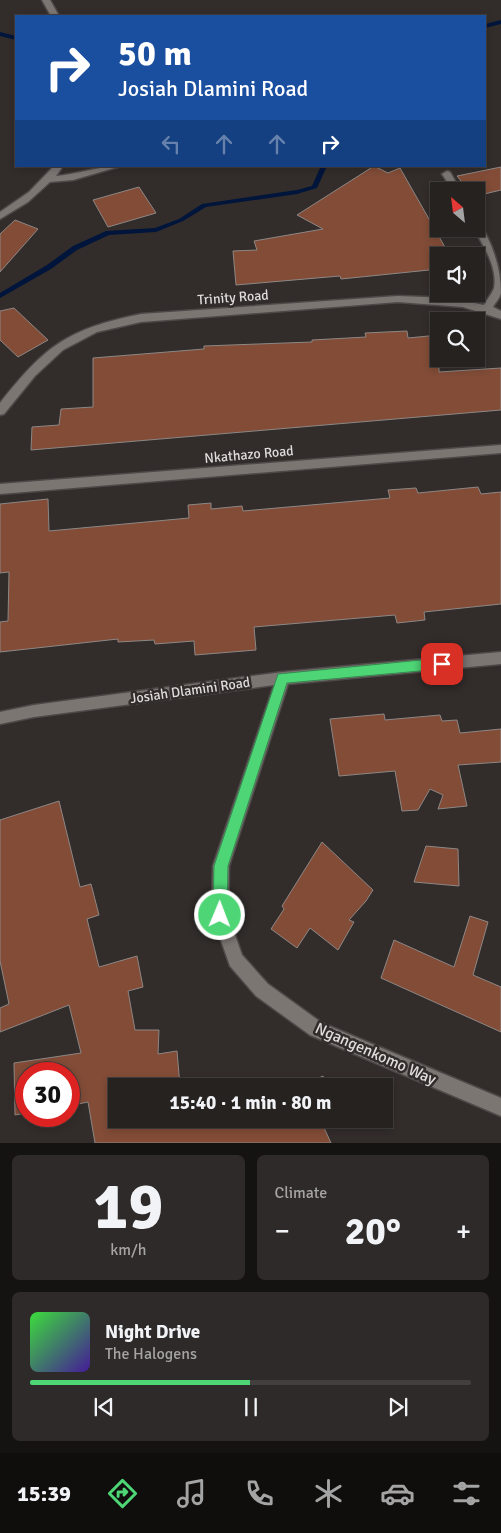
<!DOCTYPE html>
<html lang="en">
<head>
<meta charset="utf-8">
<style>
	:root { --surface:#262220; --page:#2e2a29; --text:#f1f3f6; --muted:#a4a4a5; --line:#423f3e; --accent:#4ed676 }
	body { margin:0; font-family:Signika,sans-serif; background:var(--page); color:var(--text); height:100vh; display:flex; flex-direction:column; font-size:19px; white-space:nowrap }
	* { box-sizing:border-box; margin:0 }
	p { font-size:16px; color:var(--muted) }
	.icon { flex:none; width:28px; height:28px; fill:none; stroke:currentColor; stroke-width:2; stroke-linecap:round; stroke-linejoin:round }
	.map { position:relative; height:1143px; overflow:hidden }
	.panel { display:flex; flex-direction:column; gap:12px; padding:12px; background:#151312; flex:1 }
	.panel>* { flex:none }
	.hud { position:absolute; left:15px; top:15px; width:471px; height:152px; border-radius:0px; box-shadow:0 2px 8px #0003,0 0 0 1px var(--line); background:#1a4fa0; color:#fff; overflow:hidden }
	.needle { width:32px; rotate:332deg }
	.fabs { position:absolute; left:430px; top:182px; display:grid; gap:10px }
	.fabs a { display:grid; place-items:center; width:55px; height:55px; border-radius:0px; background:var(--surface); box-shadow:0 2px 8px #0003,0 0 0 1px var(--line); font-size:25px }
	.speed { position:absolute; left:15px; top:1062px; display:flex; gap:10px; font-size:25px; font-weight:700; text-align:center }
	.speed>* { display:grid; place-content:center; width:65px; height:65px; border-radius:50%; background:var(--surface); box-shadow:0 2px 8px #0003,0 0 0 1px var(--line); line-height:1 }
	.speed .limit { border:8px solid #d22; background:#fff; color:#111 }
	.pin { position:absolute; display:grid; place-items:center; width:42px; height:42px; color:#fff; margin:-21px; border-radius:10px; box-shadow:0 2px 8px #0006 }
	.me { position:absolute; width:55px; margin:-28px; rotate:1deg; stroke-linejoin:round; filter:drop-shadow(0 0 4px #0008) }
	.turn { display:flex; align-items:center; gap:18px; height:105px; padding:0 20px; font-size:22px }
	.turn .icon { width:65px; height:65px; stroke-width:2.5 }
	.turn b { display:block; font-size:35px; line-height:42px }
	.lanes { display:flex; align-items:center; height:48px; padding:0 20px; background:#0003; justify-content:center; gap:25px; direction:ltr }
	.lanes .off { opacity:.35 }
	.big { font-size:38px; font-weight:800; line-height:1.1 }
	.panel .widget { flex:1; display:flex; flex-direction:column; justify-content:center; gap:8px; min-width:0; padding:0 18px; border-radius:8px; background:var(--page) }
	.panel .dial { align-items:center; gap:0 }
	.dial b { font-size:65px; line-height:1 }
	.song { display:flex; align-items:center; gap:15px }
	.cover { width:60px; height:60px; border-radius:8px; background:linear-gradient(135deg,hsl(120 70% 55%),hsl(260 70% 35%)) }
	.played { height:5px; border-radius:2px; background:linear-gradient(90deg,var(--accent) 50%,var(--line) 50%) }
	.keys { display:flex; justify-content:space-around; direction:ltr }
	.heat { display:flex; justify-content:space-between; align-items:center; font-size:28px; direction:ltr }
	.panel .tiles { flex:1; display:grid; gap:12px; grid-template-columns:1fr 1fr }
	.widget:last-child { grid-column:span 2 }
	.trip { position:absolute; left:108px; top:1078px; width:285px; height:50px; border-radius:0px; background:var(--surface); box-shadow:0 2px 8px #0003,0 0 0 1px var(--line); font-weight:800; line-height:50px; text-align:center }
	.tabs { display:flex; height:80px; justify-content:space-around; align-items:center; background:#0f0e0d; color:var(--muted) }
	.tabs .icon { width:35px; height:35px }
	.tabs .on { color:var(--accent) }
	.tabs b { font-size:22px; color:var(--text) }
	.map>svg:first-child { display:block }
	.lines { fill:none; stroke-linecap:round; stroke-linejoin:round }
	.stream { fill:#00153b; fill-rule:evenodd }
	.building { fill:#824c37; stroke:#8d8785 }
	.minor-casing { stroke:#4d4948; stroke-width:3 }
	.minor { fill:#7c7673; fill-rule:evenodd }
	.route { fill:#4ed676; stroke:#338b4d }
	.labels { text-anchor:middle; stroke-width:5; stroke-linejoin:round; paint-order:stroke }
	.street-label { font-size:14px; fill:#dfdcdb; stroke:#322d2b }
	.near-street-label { font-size:16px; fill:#dfdcdb; stroke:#322d2b }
</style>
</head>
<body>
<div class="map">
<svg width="501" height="1143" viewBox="0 0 501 1143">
	<rect width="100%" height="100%" fill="#322d2b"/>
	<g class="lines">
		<path class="stream" d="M501 20V24L485 28V24Z
			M0 32 16 36V40L0 36Z
			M321 166H327L317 188 297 194 206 207 183 221 156 232 109 235 77 250 51 269 0 298V293L47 265 73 246 106 231 155 228 179 219 202 204 297 190 312 186Z"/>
	</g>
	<path class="building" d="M374 166 388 173 400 168 450 256H439V269L341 279 340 276 236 285 233 251 257 250 254 241 323 229 297 215Z
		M501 167V190L476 196V191H469L457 176Z
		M139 187 156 213 108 227 93 200Z
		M15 220 38 229 0 272V234Z
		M14 308 48 340 18 357 0 340V311Z
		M407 331 408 338 439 335V372L501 368V410L31 450 32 427 59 425 61 409 93 407V358L204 349V346L312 342V340L366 337 365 333Z
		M478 487 481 494 501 492V604L424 612 425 620 397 623 395 615 254 627 256 650 195 655 194 641 155 644 154 640 118 642V639L0 652V622L8 621 9 572 0 573V504L48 499 49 531 189 518 188 505 211 503V509L242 506 243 511 390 498 388 490 416 488 418 493Z
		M384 714 385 720 440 715 442 721 457 720 460 733 501 729V762L458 765 467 806 438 809 443 795 430 789 418 810 402 811 395 771 339 776 330 719Z
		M59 801 80 887 91 884 99 915 87 919 99 967 137 956 143 987 128 991 135 1030H159L158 1054 177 1051 180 1086H116V1119H320L331 1143H95L88 1102 69 1106V1074H26V1113L15 1115 14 1063 81 1053 69 1005 0 1032V1008L9 1004 0 961V820Z
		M322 842 373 890 366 901 349 920 354 922 338 950 310 928 297 948 271 929 284 909 282 906Z
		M426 846 458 849 459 886 414 882Z
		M470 916 488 922 473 975 501 987V1032L381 978 394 940 454 967Z
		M323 1076 327 1086H302Z"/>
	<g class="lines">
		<g class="minor-casing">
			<path id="minor" d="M42 0H50L59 16H51Z
				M54 166H63L56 176C78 174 99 166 121 166L73 180 50 182 28 202 0 219V212L29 192Z
				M447 171 450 172 461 191H453L442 174Z
				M476 221 479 222C492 243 501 268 501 293 500 298 495 303 493 307L501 311V319L463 307 398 302 141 322 97 332 63 350 35 376 4 414 0 415V403C46 345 68 329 141 314L398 296 450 298 484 305C487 299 492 294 494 288 498 268 483 245 474 229H476Z
				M501 445V453L0 494V484Z
				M501 652V664L288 684 229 866 228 915 242 955 268 984 322 1023 501 1098V1116L310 1035 256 996 230 966 212 915 213 866 274 685 34 717 0 724V712L34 705 283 672Z"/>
		</g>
		<use href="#minor" class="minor"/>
	</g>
	<path class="route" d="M442 658 448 664 442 669 287 683 228 866 227 915 225 920 220 922 215 920 213 915 214 866 278 674Z"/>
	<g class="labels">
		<g class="street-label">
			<text transform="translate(233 297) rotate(-4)" y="5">Trinity Road</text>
			<text transform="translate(249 454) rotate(-5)" y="5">Nkathazo Road</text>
			<text transform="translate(190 690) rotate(-8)" y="5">Josiah Dlamini Road</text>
		</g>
		<g class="near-street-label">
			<text transform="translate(376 1053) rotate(24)" y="6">Ngangenkomo Way</text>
		</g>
	</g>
</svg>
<div class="fabs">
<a><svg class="needle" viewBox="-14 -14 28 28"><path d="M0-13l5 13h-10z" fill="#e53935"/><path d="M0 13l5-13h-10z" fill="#a4a4a5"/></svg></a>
<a><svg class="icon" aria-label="sound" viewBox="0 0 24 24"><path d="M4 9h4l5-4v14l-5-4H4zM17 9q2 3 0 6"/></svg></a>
<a><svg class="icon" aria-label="search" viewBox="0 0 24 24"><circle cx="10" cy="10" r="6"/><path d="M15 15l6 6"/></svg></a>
</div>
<div class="speed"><div class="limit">30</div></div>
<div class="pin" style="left:442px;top:664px;background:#d93025"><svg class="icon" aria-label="arrive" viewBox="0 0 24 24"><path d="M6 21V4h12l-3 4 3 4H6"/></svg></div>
<svg class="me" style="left:220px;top:915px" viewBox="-20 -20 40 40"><circle r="17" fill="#4ed676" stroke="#fff" stroke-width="3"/><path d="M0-11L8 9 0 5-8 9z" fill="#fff"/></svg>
<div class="trip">15:40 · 1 min · 80 m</div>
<div class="hud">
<div class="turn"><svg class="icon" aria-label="right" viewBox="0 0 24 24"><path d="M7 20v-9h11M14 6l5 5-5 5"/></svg><div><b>50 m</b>Josiah Dlamini Road</div></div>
<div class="lanes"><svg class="icon off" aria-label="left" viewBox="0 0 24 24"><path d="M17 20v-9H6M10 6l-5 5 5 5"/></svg><svg class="icon off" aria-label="ahead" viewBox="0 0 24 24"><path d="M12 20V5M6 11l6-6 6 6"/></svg><svg class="icon off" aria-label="ahead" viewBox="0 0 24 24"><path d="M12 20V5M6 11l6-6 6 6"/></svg><svg class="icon" aria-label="right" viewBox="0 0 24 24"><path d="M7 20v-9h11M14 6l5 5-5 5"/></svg></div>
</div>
</div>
<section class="panel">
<div class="tiles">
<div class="widget dial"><b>19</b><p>km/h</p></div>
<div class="widget"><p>Climate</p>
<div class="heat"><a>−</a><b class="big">20°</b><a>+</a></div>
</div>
<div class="widget">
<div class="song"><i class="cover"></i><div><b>Night Drive</b><p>The Halogens</p></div></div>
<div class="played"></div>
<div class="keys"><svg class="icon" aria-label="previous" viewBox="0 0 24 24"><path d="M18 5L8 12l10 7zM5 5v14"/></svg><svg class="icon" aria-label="pause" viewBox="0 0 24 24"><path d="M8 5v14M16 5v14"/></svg><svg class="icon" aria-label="next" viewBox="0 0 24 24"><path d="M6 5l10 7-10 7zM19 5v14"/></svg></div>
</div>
</div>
</section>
<nav class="tabs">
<b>15:39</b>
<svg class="icon on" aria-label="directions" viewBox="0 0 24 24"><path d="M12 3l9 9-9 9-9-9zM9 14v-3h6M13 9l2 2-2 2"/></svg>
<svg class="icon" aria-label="music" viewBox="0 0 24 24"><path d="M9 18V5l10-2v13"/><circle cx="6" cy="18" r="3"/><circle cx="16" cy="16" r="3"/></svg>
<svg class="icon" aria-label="phone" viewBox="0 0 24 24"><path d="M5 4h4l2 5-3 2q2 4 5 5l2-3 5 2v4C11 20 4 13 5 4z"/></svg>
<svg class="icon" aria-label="climate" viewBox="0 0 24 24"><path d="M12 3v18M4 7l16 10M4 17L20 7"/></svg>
<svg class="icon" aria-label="car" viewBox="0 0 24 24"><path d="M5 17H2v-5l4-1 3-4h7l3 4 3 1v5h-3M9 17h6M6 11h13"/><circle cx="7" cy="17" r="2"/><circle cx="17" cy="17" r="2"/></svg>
<svg class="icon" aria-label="filters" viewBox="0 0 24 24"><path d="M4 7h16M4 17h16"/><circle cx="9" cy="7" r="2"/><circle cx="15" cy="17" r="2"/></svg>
</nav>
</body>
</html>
